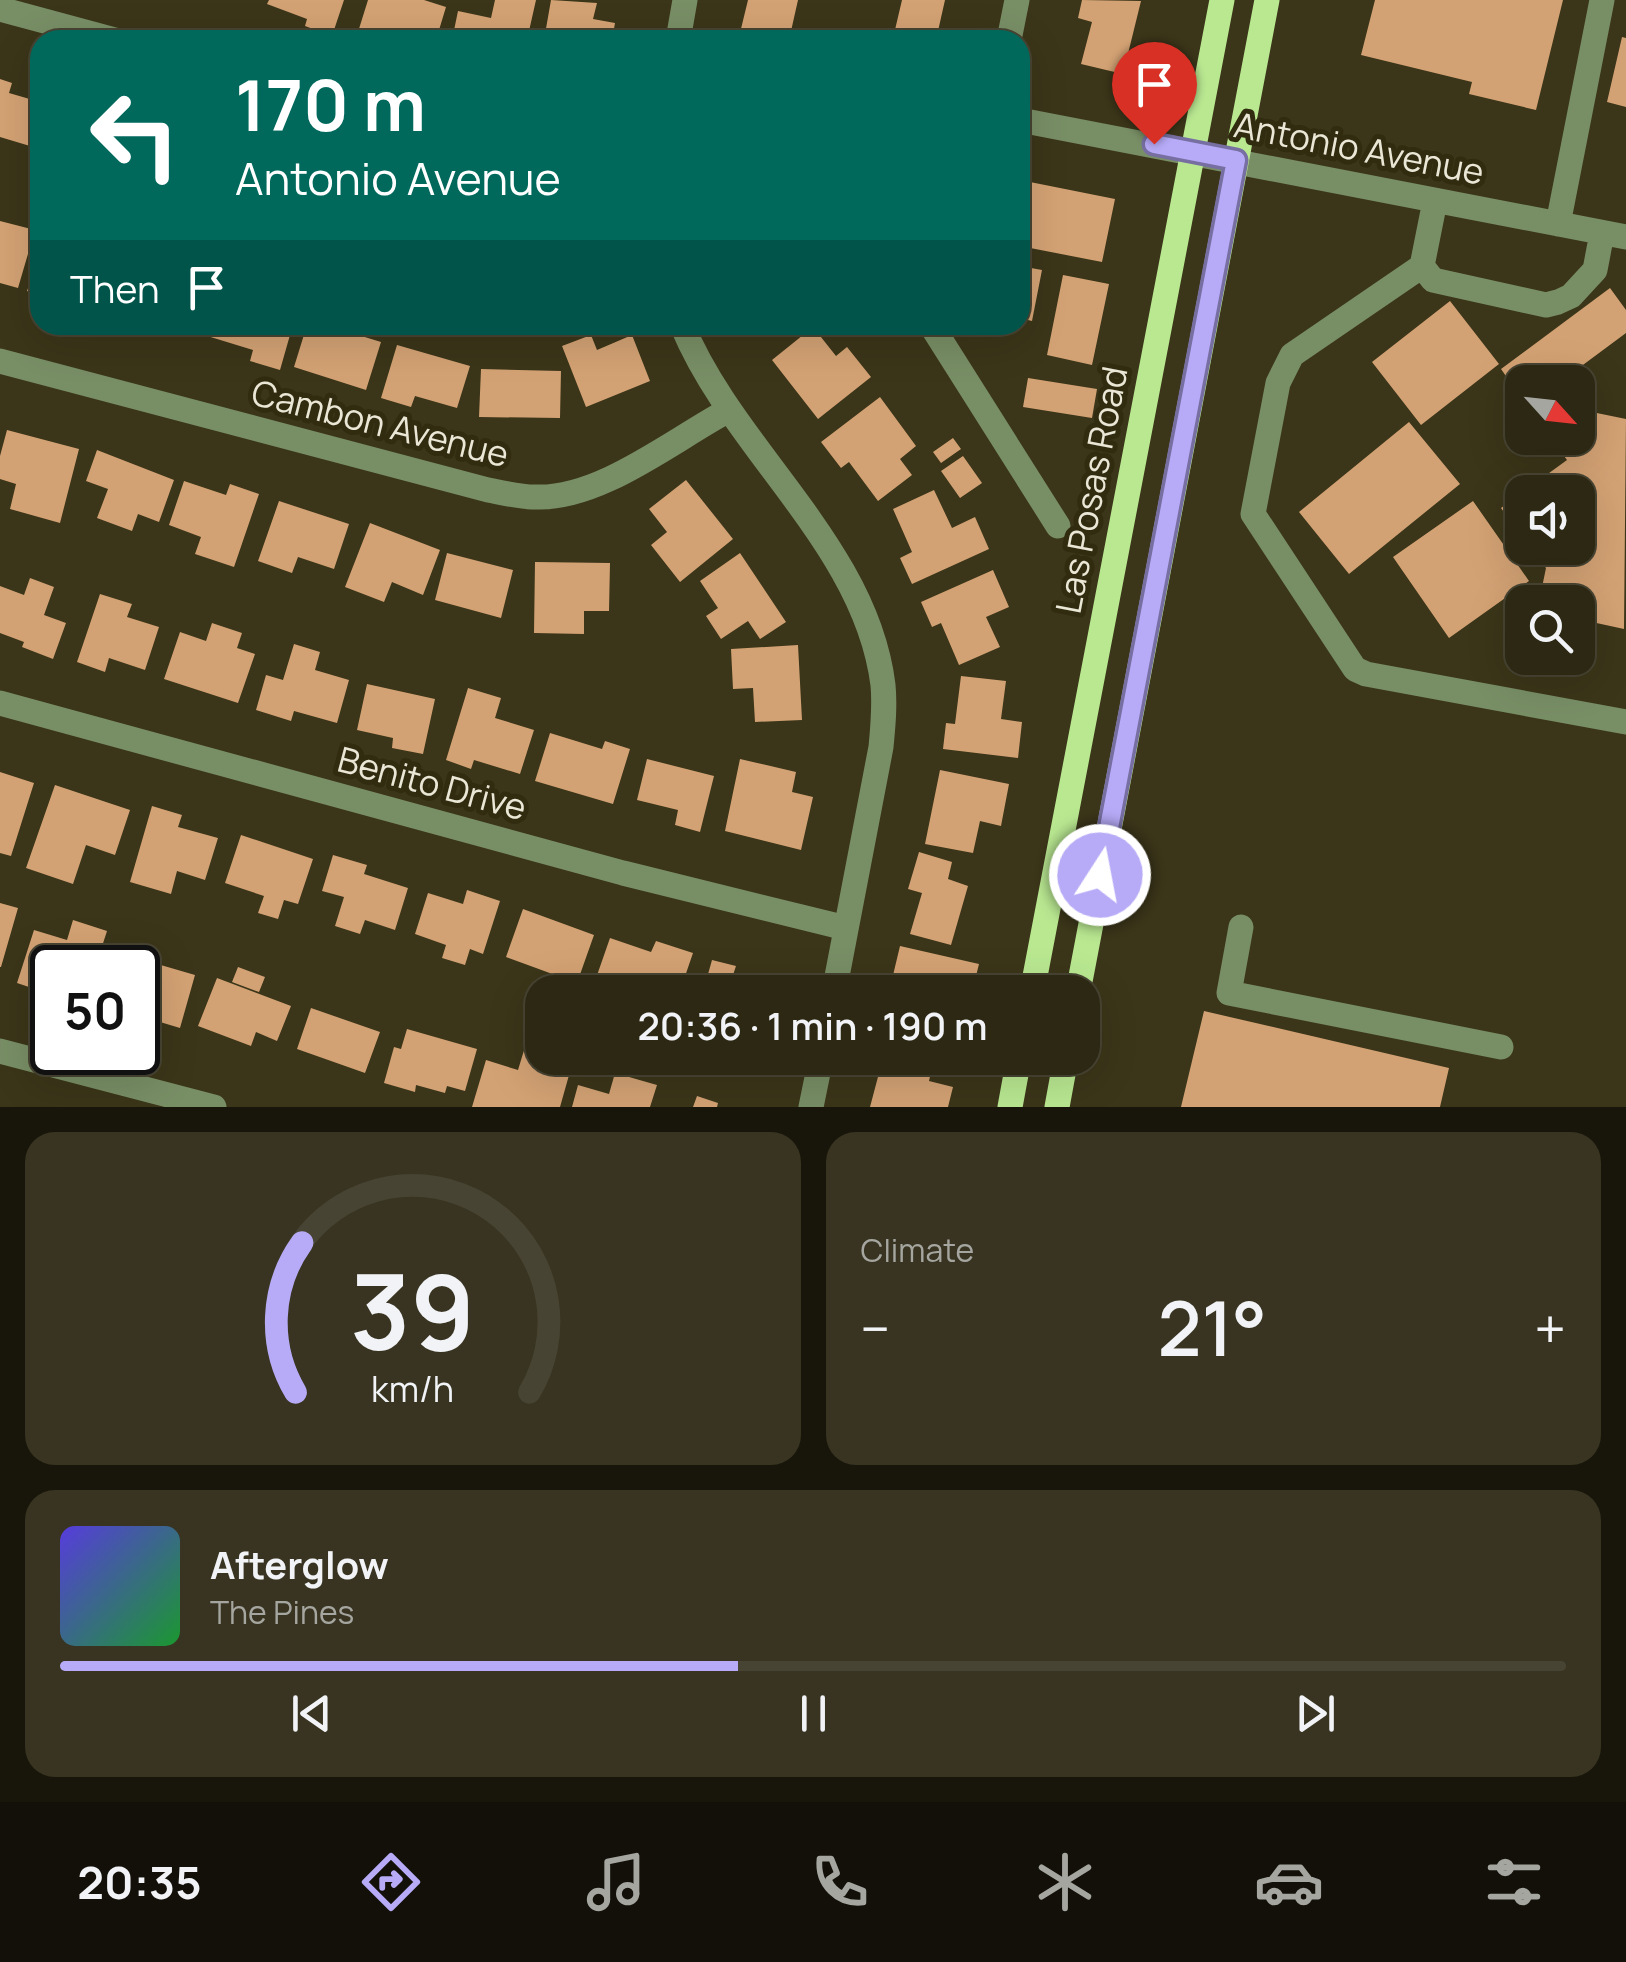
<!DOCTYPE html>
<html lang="en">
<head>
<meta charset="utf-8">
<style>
	:root { --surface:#2c2813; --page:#383421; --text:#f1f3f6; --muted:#a6a6a0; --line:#484433; --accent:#b7abf8 }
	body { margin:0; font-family:Manrope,sans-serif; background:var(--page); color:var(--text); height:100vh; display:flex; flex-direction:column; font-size:38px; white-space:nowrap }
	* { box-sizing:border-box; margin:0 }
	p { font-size:32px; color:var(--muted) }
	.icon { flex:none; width:55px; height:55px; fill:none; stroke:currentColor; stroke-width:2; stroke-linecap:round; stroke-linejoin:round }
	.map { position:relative; height:1107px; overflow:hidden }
	.side { display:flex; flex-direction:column; gap:25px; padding:25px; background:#18160a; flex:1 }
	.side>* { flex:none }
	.guide { position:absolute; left:30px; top:30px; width:1000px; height:305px; border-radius:30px; box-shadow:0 10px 40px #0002,0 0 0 2px var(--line); background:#00695c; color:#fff; overflow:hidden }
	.needle { width:65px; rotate:117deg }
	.buttons { position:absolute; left:1505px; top:365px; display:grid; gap:20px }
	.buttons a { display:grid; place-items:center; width:90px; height:90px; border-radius:20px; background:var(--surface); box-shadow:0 10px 40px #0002,0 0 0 2px var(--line); font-size:50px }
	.speed { position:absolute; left:30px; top:945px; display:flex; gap:20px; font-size:50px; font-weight:700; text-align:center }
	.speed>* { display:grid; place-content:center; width:130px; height:130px; border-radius:50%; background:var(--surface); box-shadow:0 10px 40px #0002,0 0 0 2px var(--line); line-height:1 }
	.speed .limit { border:5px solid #111; border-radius:15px; background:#fff; color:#111 }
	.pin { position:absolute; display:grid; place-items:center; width:85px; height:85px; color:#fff; margin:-102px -42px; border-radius:50% 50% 50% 0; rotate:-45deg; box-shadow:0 0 10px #0007 }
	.pin .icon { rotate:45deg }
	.me { position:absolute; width:110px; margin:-55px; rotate:11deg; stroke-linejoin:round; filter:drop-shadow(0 0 8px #0008) }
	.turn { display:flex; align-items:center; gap:35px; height:210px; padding:0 40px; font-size:45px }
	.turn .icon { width:130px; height:130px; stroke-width:2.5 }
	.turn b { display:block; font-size:70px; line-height:85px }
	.then { display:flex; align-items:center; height:95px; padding:0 40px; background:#0003; gap:20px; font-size:38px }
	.big { font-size:75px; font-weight:600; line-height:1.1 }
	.side .widget { flex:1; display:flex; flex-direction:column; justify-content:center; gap:15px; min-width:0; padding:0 35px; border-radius:30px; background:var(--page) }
	.side .dial { align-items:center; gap:0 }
	.dial svg { height:260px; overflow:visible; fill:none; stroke:var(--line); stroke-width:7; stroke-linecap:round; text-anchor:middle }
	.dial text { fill:var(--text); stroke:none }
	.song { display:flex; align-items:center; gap:30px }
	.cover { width:120px; height:120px; border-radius:15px; background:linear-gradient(135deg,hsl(250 70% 55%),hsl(130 70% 35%)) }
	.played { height:10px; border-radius:5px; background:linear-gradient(90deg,var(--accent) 45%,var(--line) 45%) }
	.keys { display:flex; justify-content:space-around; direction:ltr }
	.heat { display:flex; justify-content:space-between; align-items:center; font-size:55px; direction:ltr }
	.side .tiles { flex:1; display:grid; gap:25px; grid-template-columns:1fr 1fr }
	.widget:last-child { grid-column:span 2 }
	.trip { position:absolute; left:525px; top:975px; width:575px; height:100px; border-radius:30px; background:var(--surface); box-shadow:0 10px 40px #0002,0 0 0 2px var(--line); font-weight:600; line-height:100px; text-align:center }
	.menu { display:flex; height:160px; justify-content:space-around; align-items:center; background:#121008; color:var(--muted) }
	.menu .icon { width:70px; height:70px }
	.menu .selected { color:var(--accent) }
	.menu b { font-size:45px; color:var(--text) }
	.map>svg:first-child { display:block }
	.building { fill:#d3a274 }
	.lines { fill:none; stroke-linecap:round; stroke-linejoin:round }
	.minor { stroke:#788e65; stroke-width:25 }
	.major { stroke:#b9e891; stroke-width:25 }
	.route-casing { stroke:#776fa1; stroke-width:25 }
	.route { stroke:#b7abf8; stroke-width:18 }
	.labels { text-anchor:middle; stroke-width:10; stroke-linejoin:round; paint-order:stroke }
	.street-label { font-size:35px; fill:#eae7d6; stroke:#312b0f }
</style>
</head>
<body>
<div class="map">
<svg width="1626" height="1107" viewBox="0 0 1626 1107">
	<rect width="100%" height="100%" fill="#3b3519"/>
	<path class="building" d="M269 0H344L332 36 305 26 307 19 267 4Z
		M368 0H424L446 7 436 40H383L358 32Z
		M495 0H536L527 40H452L458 11 491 18Z
		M551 0 597 3 593 19 615 23 612 40H544Z
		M748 0H798L789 40 739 37Z
		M902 0H945L936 40 894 34Z
		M1082 0 1141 1 1123 74 1081 64 1092 22 1078 18Z
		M1375 0H1563L1536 110 1469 94 1472 82 1361 55Z
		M1622 37 1626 38V107L1607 102Z
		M0 79 12 83 9 93 40 102V149L0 137Z
		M1020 180 1115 199 1102 262 1020 246Z
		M0 221 35 230 18 288 0 283Z
		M40 254V296L27 291Z
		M1020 266 1042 270 1032 321 1020 318Z
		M1063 275 1109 284 1092 365 1047 355Z
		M1610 288 1626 310V333L1564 379 1566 382H1522V399L1501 369Z
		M1450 301 1499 364 1421 425 1372 362Z
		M113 325H149L146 335Z
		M153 325H195L192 337Z
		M207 325H270L269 328 290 335 280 370 250 361 253 350 204 335Z
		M307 325H357L355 334 381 342 366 390 294 367Z
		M813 327 836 356 847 347 871 377 818 419 772 360Z
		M591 335 597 350 632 335 650 381 586 407 562 346Z
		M397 345 470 366 457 408 415 396 411 407 381 398Z
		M481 369 561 371 560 418 479 417Z
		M1028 378 1097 389 1092 418 1023 407Z
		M880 397 916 446 900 459 912 475 878 501 849 462 841 468 821 442Z
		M1578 398 1587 411 1626 419 1624 629 1578 619V602H1539L1546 568 1530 548H1578V492H1522V537L1501 508 1567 460 1551 438H1578Z
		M1409 422 1460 484 1349 574 1299 512Z
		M7 430 79 449 60 523 10 509 16 484 0 479V456Z
		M953 438 961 449 941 463 933 452Z
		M97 450 174 480 159 522 138 514 132 531 97 518 108 489 86 481Z
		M963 456 982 483 960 498 941 471Z
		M686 480 733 539 680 582 651 545 667 532 649 509Z
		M184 481 226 495 230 484 259 494 234 567 195 554 201 537 169 525Z
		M934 490 952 528 975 517 989 549 912 584 900 558 912 552 893 509Z
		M279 501 349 524 334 569 298 557 292 573 258 561Z
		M1473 501 1529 581 1449 638 1393 557Z
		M370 523 440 550 423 595 392 582 384 602 345 587Z
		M447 553 513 570 501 618 435 600Z
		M740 553 786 622 760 639 748 621 721 639 706 616 718 608 700 581Z
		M535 562 610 563 609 611H584V634L534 633Z
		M993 570 1009 607 986 617 1000 647 959 665 941 623 932 627 921 602Z
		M30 578 54 587 44 615 66 623 53 659 22 647 24 642 0 633V586L24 595Z
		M100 594 132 604 127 617 159 627 145 670 109 658 105 672 77 662Z
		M212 623 242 633 237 648 255 654 238 703 164 679 180 632 206 641Z
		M294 644 320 652 315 670 349 680 337 723 294 711 291 721 256 710 266 675 283 680Z
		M798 645 802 720 755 722 753 688 733 689 731 649Z
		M961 676 1006 681 1001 719 1022 722 1018 758 943 749 946 723 955 724Z
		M367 684 435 699 423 754 392 748 393 738 357 730Z
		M468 688 501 698 495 718 534 730 520 774 474 760 471 769 446 760Z
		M550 733 602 749 605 741 630 749 613 804 535 781Z
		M647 759 714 776 700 832 675 825 678 810 637 800Z
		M740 759 796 772 792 792 813 797 801 850 725 831Z
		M940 770 1009 784 1001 826 980 821 973 853 925 844Z
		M0 772 34 783 11 856 0 853Z
		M55 785 130 810 115 855 86 845 73 884 26 868Z
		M152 806 182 815 178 827 218 838 205 880 177 871 171 894 130 882Z
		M241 835 313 859 298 904 284 900 278 919 258 913 264 896 225 883Z
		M919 852 952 862 948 879 968 886 951 945 910 934 922 893 908 889Z
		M333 855 367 865 364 874 408 888 395 930 365 920 360 934 335 926 344 897 322 891Z
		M467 890 500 901 483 954 470 949 465 965 442 958 446 945 415 934 428 893 463 904Z
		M0 903 18 908 1 967H0Z
		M523 909 594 935 577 983 506 957Z
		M73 920 107 931 95 968H52V980L47 993 17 983 34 930 67 940Z
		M610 938 651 952 656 941 693 953 681 988 662 981 658 992H629L595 981Z
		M900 946 979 964 972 992H889Z
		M123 954 195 975 180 1028 150 1019 154 1008 138 1003V968H119Z
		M712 960 736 966 733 975 775 987 773 992H703Z
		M238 967 265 977 259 992 232 982Z
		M217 978 291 1006 277 1041 256 1032 251 1046 198 1026Z
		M311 1008 380 1032 365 1073 297 1049Z
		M1204 1011 1449 1068 1440 1107H1181Z
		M407 1029 477 1049 465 1091 447 1086 445 1093 416 1085 415 1092 384 1083 394 1047 401 1049Z
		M525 1047 542 1052V1058L573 1061 560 1107H472L486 1060 518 1070Z
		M883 1058H934L929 1081 953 1087 948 1107H870Z
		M615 1073 657 1085 650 1107H572L578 1085 609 1094Z
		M697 1096 718 1103 717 1107H693Z"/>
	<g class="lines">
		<path class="minor" d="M0 9 115 40
			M678 40 685 0
			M1009 40 1017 0
			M1020 120 1626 237
			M1435 201 1422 266 1292 355 1278 383 1253 514 1355 669 1366 674 1626 722
			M1558 224 1602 0
			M1422 266 1433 280 1546 305 1558 302 1571 296 1595 270 1602 233
			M682 325C734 451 866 546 883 685 885 706 883 726 881 747L834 992
			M931 325 1058 526
			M0 361 488 490C504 493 520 497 535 497 600 500 674 439 729 410
			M0 703 623 873 846 928
			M1241 927 1229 993 1501 1047
			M0 1051 214 1107
			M811 1107 821 1058"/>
		<path class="major" d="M1032 992 1222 0
			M1078 992 1267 0
			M1010 1107 1019 1058
			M1057 1107 1066 1058"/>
	</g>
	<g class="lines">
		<g class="route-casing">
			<path id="route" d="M1100 875 1236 160 1154 144"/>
		</g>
		<use href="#route" class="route"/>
	</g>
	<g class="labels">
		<g class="street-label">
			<text transform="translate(1359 149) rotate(11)" y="12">Antonio Avenue</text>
			<text transform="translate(380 424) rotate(14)" y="12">Cambon Avenue</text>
			<text transform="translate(1092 490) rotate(-79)" y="12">Las Posas Road</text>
			<text transform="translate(432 784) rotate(15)" y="12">Benito Drive</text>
		</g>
	</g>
</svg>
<div class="buttons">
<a><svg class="needle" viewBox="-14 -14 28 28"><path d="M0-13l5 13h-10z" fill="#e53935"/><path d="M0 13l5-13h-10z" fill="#a6a6a0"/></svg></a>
<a><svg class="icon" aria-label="sound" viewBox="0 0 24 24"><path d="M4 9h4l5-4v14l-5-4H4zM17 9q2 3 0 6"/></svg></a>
<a><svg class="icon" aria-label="search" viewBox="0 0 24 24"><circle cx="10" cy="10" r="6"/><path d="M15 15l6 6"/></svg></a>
</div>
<div class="speed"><div class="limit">50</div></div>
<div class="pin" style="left:1154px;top:144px;background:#d93025"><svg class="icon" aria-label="arrive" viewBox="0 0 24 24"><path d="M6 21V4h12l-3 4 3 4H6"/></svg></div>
<svg class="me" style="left:1100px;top:875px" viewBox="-20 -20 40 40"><circle r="17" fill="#b7abf8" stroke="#fff" stroke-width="3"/><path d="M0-11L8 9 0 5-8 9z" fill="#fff"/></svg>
<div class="trip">20:36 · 1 min · 190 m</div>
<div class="guide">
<div class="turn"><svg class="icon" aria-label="left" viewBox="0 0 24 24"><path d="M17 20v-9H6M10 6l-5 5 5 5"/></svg><div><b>170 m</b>Antonio Avenue</div></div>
<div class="then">Then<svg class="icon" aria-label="arrive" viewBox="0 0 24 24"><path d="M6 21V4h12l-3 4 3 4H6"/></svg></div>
</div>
</div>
<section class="side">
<div class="tiles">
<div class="widget dial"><svg viewBox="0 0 100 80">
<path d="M14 69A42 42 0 1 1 86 69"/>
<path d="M14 69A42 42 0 0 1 16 23" stroke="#b7abf8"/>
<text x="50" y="56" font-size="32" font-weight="700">39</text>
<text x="50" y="72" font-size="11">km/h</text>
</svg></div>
<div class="widget"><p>Climate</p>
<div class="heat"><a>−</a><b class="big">21°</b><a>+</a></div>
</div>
<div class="widget">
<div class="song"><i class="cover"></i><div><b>Afterglow</b><p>The Pines</p></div></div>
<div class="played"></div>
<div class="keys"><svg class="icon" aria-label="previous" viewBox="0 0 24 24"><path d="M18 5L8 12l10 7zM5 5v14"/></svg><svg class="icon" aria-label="pause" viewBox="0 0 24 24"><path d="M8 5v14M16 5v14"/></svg><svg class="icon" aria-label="next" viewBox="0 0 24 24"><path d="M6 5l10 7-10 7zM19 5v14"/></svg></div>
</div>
</div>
</section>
<nav class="menu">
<b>20:35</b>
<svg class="icon selected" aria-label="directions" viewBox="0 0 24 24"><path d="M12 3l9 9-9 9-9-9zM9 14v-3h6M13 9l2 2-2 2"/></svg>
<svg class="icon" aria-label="music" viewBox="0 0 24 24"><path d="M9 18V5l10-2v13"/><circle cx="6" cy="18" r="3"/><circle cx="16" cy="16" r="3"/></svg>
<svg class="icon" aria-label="phone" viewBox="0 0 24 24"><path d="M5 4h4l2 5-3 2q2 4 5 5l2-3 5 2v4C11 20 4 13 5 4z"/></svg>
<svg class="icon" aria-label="climate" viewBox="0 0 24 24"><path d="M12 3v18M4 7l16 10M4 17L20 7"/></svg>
<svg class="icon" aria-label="car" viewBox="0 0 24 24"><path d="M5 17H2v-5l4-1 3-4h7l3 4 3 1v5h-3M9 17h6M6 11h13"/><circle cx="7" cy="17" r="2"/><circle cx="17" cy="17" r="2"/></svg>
<svg class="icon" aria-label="filters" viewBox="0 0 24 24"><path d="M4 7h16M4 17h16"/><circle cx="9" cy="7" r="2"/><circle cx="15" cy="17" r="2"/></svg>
</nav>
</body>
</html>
